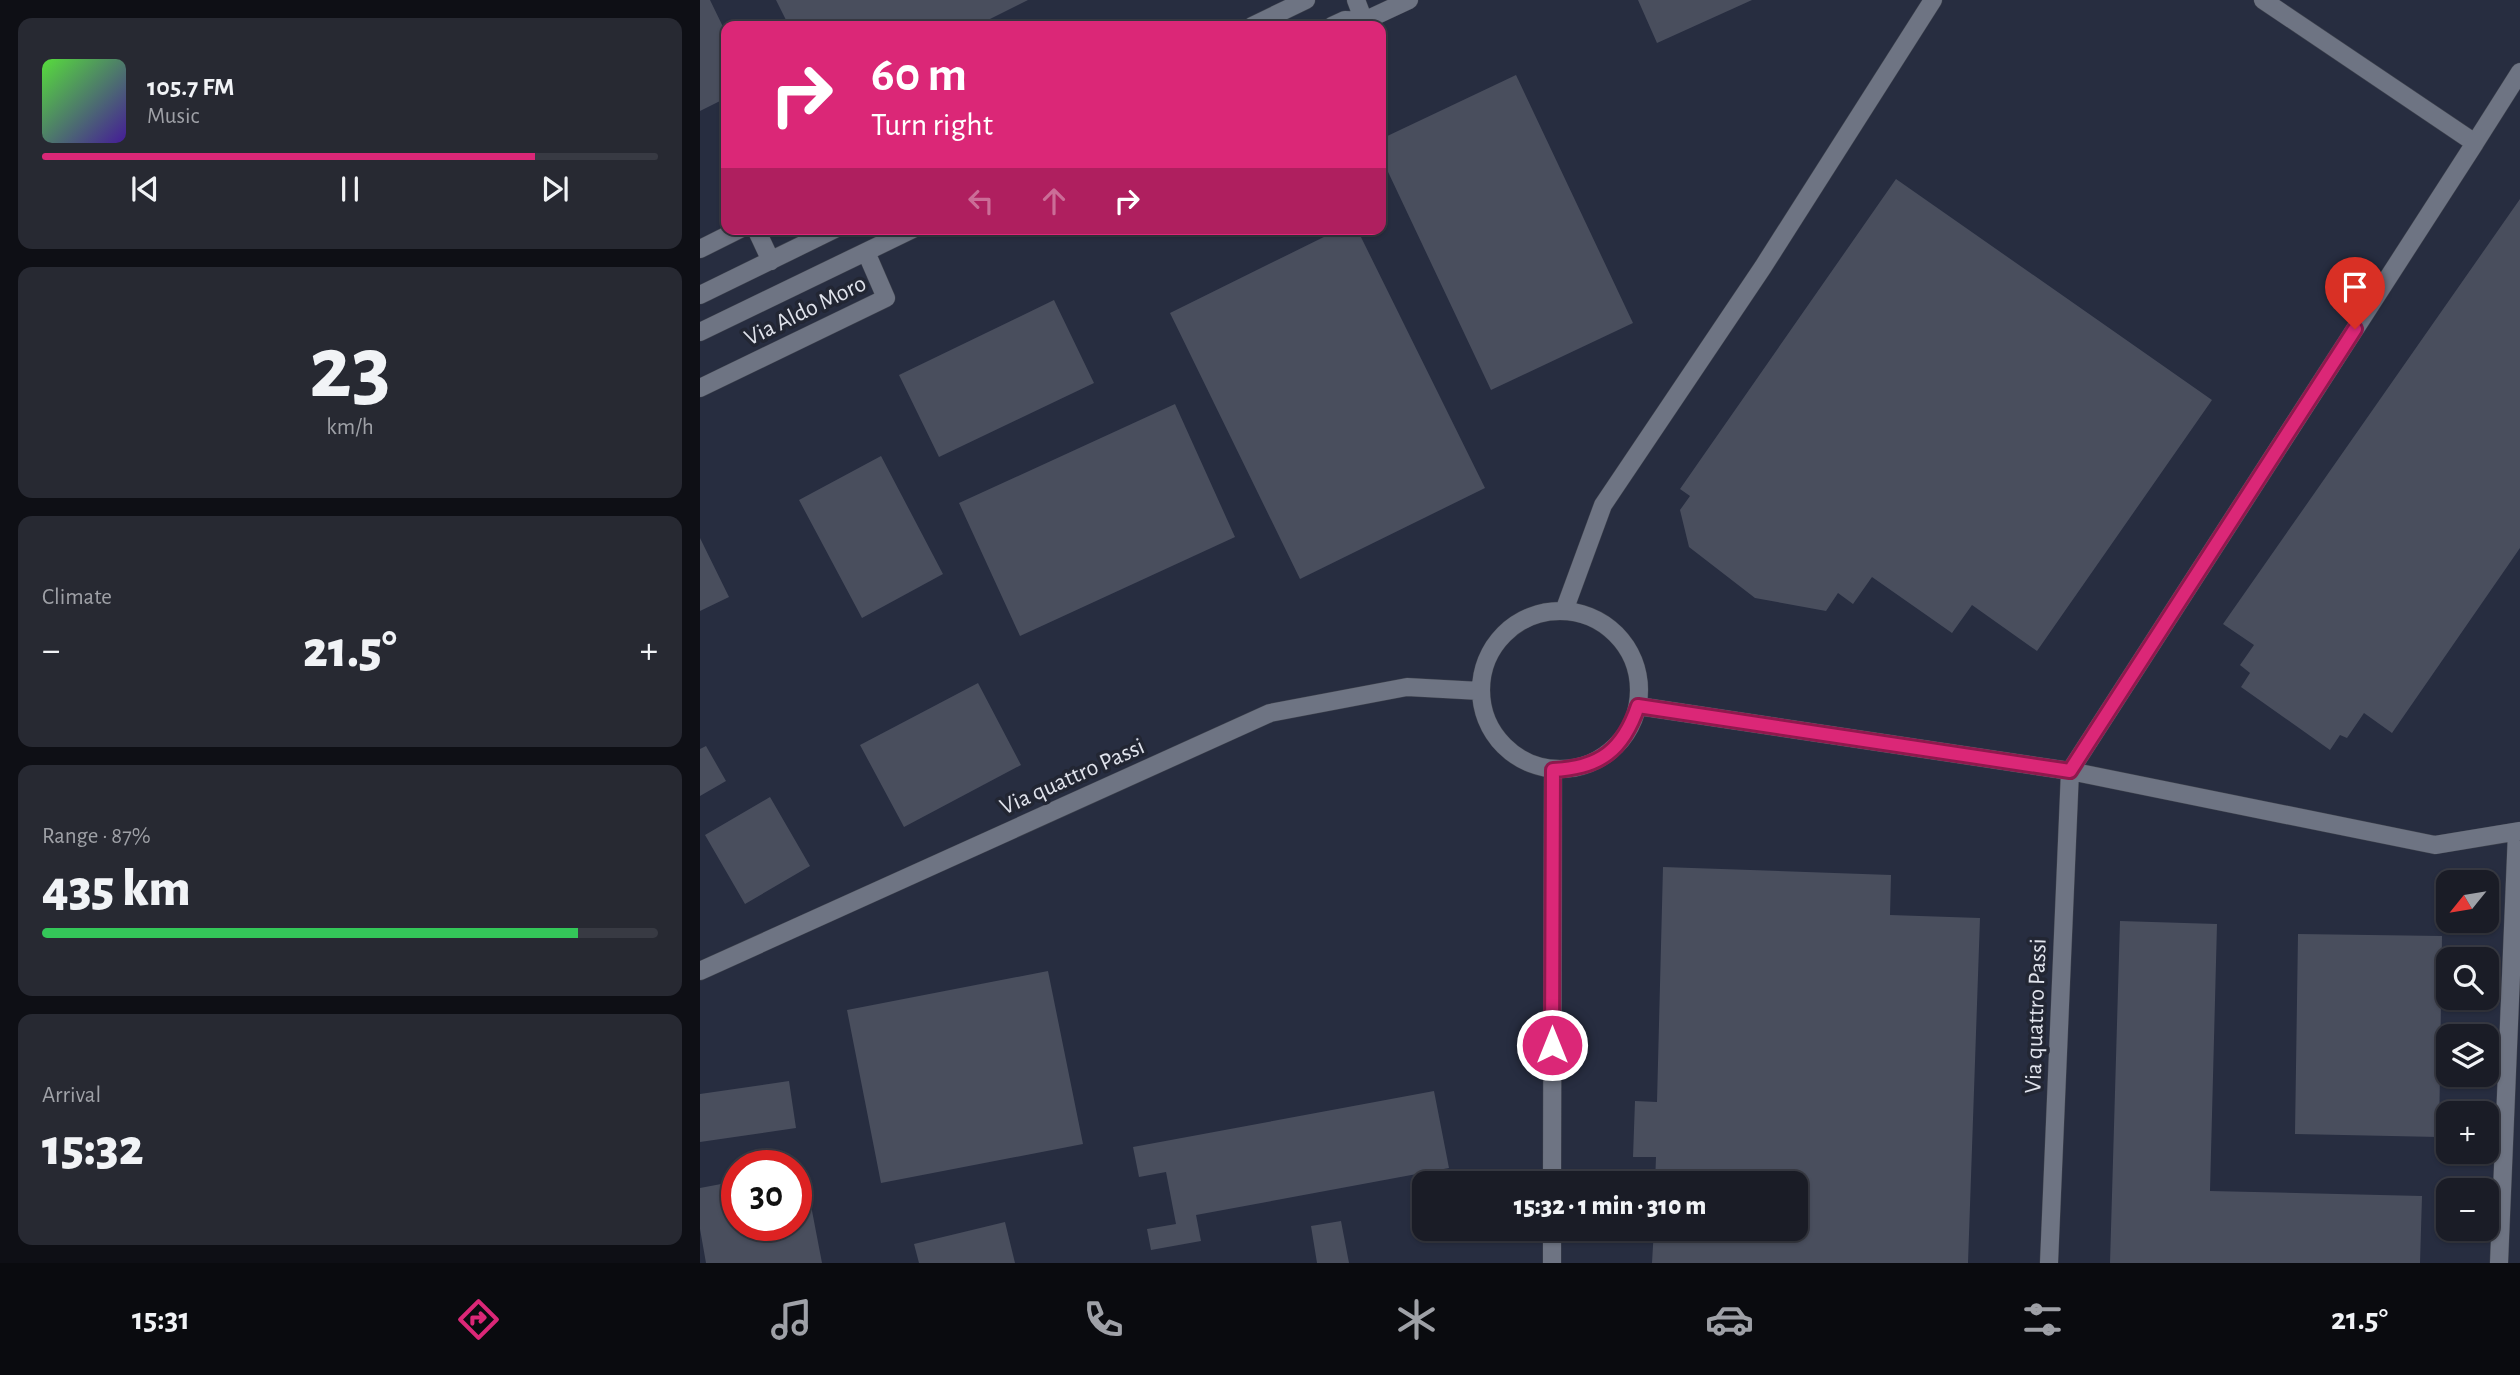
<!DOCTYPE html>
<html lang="en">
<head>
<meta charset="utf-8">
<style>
	:root { --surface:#1a1c26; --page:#272932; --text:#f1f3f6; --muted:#9fa1a7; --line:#383a43; --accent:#db2777 }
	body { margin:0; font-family:"Alegreya Sans",sans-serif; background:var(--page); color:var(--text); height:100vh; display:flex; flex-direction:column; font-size:26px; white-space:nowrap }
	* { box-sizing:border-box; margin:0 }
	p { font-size:23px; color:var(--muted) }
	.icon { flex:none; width:38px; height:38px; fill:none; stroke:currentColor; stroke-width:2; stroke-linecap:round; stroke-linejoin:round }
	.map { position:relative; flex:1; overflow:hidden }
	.details { display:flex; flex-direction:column; gap:18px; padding:18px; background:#0e0f15; width:700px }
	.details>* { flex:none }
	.hud { position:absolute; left:21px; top:21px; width:665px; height:214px; border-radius:14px; box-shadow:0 2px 5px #0004,0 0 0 2px var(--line); background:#db2777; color:#fff; overflow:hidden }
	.needle { width:46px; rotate:240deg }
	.buttons { position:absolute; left:1736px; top:870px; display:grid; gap:14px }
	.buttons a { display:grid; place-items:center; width:63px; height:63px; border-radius:14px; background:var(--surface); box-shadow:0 2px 5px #0004,0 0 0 2px var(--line); font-size:35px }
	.speed { position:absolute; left:21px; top:1150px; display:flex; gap:14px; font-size:35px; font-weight:700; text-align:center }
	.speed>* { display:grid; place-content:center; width:91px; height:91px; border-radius:50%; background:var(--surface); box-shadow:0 2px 5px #0004,0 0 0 2px var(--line); line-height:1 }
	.speed .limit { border:10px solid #d22; background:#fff; color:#111 }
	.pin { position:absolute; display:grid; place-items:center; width:60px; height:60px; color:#fff; margin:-72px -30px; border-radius:50% 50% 50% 0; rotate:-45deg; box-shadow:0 0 7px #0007 }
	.pin .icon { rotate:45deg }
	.me { position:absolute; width:77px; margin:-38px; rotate:0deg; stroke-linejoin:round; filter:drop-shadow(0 0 5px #0008) }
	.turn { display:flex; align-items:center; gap:24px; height:147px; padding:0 35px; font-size:32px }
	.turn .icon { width:91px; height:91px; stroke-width:2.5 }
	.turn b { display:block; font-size:49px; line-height:60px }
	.lanes { display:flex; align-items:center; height:66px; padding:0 35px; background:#0003; justify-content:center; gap:35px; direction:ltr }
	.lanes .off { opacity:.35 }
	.big { font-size:52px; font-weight:800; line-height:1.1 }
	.details .widget { flex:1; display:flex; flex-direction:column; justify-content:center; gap:10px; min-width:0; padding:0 24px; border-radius:14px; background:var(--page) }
	.details .dial { align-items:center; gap:0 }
	.dial b { font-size:91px; line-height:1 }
	.song { display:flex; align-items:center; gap:21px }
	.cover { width:84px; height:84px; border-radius:10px; background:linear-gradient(135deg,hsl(110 70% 55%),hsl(260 70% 35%)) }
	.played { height:7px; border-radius:4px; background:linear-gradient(90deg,var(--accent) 80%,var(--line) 80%) }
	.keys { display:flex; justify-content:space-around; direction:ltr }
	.heat { display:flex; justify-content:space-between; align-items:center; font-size:38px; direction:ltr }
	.charge { height:10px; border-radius:5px; background:linear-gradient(90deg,#34c759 87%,var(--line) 0) }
	.trip { position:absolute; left:712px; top:1171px; width:396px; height:70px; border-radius:14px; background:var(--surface); box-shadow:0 2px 5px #0004,0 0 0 2px var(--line); font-weight:800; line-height:70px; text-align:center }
	.tab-bar { display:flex; height:112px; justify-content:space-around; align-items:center; background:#0a0b0f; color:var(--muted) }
	.tab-bar .icon { width:49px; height:49px }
	.tab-bar .on { color:var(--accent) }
	.tab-bar b { font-size:32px; color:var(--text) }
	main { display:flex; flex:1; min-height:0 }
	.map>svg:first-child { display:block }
	.built { fill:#272d40; fill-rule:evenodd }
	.building { fill:#494e5d }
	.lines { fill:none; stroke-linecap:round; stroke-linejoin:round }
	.street-casing { stroke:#3e424d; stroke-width:19 }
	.street { stroke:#6e7483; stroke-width:18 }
	.route-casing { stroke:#8e194d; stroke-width:18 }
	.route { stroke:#db2777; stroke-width:12 }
	.labels { text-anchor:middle; stroke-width:7; stroke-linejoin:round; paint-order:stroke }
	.street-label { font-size:24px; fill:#e0e3ec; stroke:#222633 }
</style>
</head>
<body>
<main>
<section class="details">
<div class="widget">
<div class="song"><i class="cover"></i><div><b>105.7 FM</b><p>Music</p></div></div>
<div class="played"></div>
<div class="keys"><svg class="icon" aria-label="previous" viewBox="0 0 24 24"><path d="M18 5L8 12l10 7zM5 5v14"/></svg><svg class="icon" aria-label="pause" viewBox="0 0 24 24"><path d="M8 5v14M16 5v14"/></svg><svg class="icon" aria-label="next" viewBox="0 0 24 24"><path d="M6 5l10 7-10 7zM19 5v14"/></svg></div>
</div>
<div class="widget dial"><b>23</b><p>km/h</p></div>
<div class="widget"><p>Climate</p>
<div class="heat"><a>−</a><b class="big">21.5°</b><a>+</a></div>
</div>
<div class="widget"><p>Range · 87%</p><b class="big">435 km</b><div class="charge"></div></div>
<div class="widget"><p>Arrival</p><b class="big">15:32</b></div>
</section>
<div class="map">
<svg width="1820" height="1263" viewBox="0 0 1820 1263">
	<rect width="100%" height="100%" fill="#222633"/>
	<path class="built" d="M0 0H1820V1263H0ZM26 26H681V229H26ZM1748 882H1787V920H1748ZM1748 959H1787V998H1748ZM1748 1036H1787V1074H1748ZM1748 1113H1787V1152H1748ZM37 1166H96V1225H37ZM724 1183H1096V1228H724ZM1748 1190H1787V1228H1748Z"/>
	<path class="building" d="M0 0H10L26 33V98L0 111Z
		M76 0H328L276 26H89Z
		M938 0H1052L957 43Z
		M816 75 933 323 791 390 681 157V139Z
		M1196 179 1512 400 1337 651 1272 605 1252 633 1172 577 1153 604 1138 593 1126 611 1055 598 989 547 980 510 990 496 980 489Z
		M1820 199V548L1692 733 1664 713 1647 738 1640 735 1630 750 1541 687 1550 673 1540 665 1554 645 1523 624Z
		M640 229H657L785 488 600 579 470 313Z
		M354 300 394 383 239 457 199 375Z
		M475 404 535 537 320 636 259 503Z
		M181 456 243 574 162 618 99 500Z
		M0 538 29 597 0 611Z
		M278 683 321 765 204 827 160 745Z
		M6 746 26 781 0 796V749Z
		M70 797 110 866 45 904 5 835Z
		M963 867 1191 875 1190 915 1280 918 1268 1263H952L954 1228H1096V1183H955L956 1157H933L935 1101 957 1102Z
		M1420 921 1517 924 1510 1191 1722 1196 1720 1263H1410Z
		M1598 934 1742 936 1739 1137 1595 1134Z
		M348 971 383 1144 181 1183 147 1010Z
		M89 1081 96 1128 0 1142V1094Z
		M734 1091 749 1168 496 1215 501 1241 451 1250 447 1229 476 1224 466 1172 439 1177 433 1147Z
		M104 1169 122 1263H6L0 1229V1188L37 1181V1225H96V1170Z
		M641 1221 649 1263H617L611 1226Z
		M305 1222 315 1263H219L214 1244Z"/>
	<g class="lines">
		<g class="street-casing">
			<path id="street" d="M656 0 664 21
				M552 26 606 0
				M632 26 645 20 664 21 709 0
				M1775 143 1820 72
				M56 229 71 261
				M0 249 40 229
				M0 295 135 229
				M0 332 213 229
				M0 388 186 298 166 252
				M781 690a79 79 0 1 1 158 0a79 79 0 1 1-158 0Z
				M864 611 903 505 1063 267 1233 0
				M938 706 1370 771 1735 845 1820 831
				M0 971 570 713 707 687 780 691
				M852 1183 853 770
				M852 1263V1228
				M1349 1263 1370 771 1775 143 1563 0
				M1799 1263 1817 832"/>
		</g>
		<use href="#street" class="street"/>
	</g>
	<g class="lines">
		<g class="route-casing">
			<path id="route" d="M852 1045 853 770C900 768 923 750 938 706L1370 771 1655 329"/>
		</g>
		<use href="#route" class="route"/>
	</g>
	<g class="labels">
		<g class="street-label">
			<text transform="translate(105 310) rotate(-26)" y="8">Via Aldo Moro</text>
			<text transform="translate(372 776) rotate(-24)" y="8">Via quattro Passi</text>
			<text transform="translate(1335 1016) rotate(-88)" y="8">Via quattro Passi</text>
		</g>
	</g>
</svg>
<div class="buttons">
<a><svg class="needle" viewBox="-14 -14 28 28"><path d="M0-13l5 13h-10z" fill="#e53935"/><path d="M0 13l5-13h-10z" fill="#9fa1a7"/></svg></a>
<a><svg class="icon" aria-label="search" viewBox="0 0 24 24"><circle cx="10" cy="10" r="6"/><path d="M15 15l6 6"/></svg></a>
<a><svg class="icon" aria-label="layers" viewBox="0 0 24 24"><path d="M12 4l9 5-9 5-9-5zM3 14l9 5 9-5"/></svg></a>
<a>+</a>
<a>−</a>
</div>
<div class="speed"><div class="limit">30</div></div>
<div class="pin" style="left:1655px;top:329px;background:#d93025"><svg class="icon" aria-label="arrive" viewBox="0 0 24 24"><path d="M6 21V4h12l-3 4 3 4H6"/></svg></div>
<svg class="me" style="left:852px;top:1045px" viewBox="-20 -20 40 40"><circle r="17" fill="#db2777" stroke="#fff" stroke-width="3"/><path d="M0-11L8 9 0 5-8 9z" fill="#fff"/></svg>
<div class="trip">15:32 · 1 min · 310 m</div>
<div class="hud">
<div class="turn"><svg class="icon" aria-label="right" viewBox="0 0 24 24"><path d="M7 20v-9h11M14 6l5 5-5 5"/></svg><div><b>60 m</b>Turn right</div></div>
<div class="lanes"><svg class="icon off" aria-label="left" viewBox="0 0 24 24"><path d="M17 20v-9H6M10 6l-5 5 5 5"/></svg><svg class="icon off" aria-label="ahead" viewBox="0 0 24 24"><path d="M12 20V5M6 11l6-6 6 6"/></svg><svg class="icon" aria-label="right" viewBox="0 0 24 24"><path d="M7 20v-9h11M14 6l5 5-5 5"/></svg></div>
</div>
</div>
</main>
<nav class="tab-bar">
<b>15:31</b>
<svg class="icon on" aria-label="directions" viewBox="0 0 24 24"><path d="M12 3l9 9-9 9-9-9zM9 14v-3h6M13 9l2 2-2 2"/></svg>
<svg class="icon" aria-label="music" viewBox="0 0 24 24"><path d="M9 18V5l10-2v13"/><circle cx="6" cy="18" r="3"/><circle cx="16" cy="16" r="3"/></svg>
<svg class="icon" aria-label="phone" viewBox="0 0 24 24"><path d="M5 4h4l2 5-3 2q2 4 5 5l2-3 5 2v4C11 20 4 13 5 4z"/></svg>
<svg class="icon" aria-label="climate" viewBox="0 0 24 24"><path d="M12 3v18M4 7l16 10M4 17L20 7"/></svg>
<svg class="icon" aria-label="car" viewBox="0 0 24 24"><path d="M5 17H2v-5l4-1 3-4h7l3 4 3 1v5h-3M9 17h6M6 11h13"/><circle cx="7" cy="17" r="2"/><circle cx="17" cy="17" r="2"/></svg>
<svg class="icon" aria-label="filters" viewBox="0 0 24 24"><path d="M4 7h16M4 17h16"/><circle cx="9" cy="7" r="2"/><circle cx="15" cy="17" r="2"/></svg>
<b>21.5°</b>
</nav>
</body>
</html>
